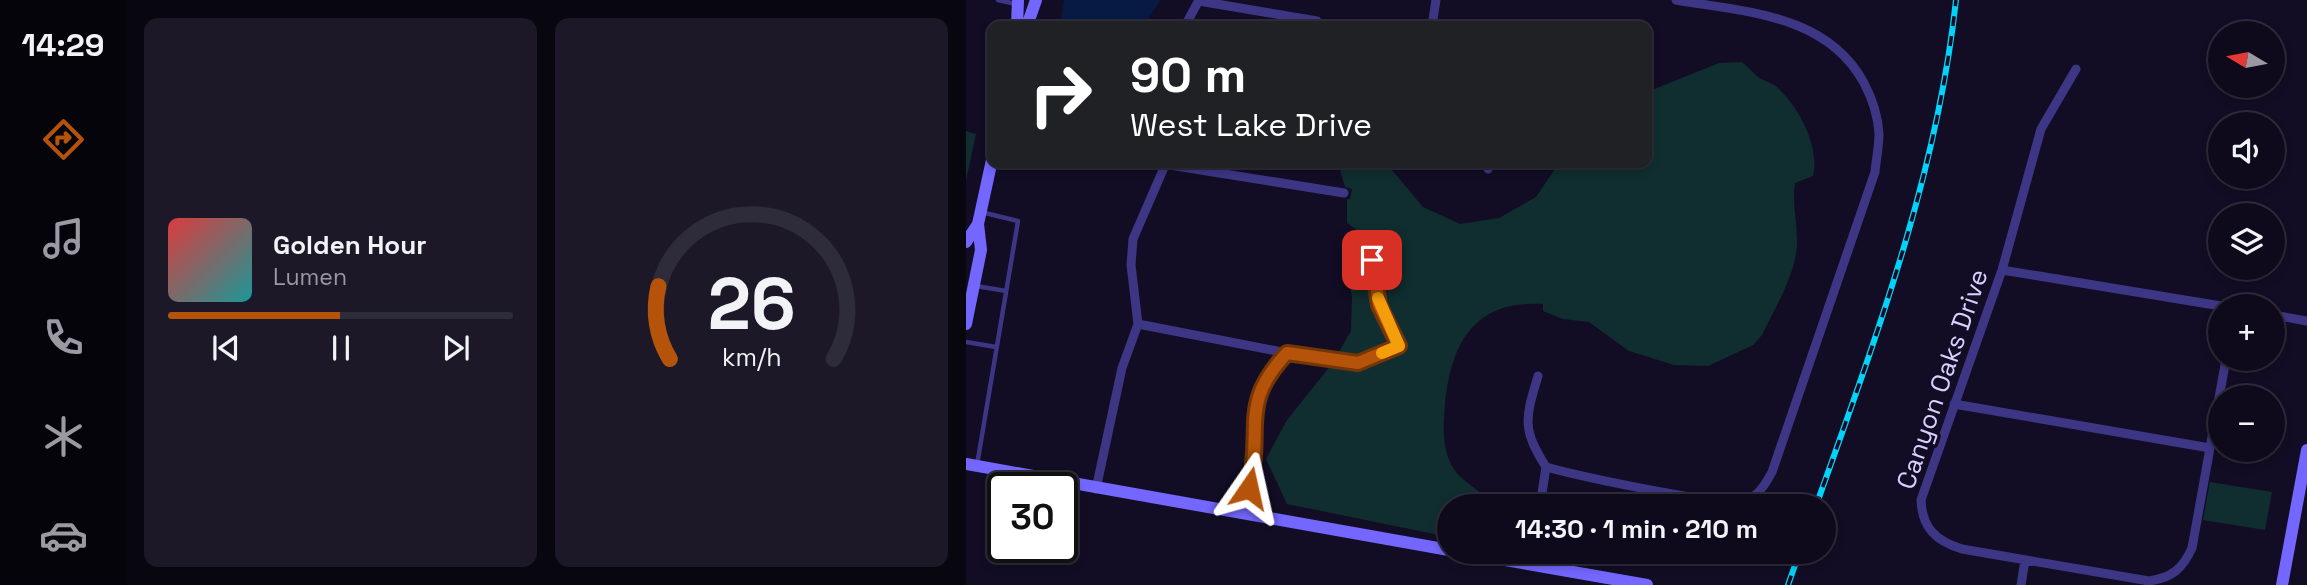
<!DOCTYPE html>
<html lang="en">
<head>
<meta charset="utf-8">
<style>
	:root { --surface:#0e0a1b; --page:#1c1828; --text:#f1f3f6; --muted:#9b9aa3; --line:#2e2b3a; --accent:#b45309 }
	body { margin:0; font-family:"Space Grotesk",sans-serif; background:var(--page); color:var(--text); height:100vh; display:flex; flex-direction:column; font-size:26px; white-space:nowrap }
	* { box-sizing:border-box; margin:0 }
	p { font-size:23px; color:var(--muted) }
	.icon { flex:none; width:38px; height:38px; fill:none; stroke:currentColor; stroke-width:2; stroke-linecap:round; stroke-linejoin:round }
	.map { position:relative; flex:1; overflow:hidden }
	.side { display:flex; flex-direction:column; gap:18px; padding:18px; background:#08060f; width:840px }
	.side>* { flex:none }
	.hud { position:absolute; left:21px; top:21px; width:665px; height:147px; border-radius:14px; box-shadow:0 4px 10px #0003,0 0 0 2px var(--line); background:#202124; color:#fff; overflow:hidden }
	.needle { width:46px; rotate:280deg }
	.fabs { position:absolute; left:1242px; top:21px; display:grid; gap:14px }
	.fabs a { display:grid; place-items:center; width:77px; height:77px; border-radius:50%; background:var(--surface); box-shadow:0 4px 10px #0003,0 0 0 2px var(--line); font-size:35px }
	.speed { position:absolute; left:21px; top:472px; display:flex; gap:14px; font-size:35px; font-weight:700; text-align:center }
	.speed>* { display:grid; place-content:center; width:91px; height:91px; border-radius:50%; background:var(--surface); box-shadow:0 4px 10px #0003,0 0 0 2px var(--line); line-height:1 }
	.speed .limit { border:4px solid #111; border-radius:10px; background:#fff; color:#111 }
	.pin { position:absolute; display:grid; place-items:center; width:60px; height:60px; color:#fff; margin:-30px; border-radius:14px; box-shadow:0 4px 10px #0006 }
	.me { position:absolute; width:77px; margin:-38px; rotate:11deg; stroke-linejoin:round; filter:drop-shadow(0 0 5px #0008) }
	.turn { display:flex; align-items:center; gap:24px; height:147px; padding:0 28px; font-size:32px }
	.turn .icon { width:91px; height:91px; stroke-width:2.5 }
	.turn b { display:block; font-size:49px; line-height:60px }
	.side .tile { flex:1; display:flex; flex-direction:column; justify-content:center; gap:10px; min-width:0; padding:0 24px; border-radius:14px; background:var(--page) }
	.side .dial { align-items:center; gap:0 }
	.dial svg { height:182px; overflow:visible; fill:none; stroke:var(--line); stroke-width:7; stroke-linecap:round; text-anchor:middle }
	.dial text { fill:var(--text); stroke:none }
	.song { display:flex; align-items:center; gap:21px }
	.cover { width:84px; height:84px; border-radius:10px; background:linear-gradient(135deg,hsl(0 70% 55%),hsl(180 70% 35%)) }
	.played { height:7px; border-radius:4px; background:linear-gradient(90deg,var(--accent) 50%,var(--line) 50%) }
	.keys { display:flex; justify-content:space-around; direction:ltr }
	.side .tiles { flex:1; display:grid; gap:18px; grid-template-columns:repeat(2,1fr) }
	.trip { position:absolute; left:471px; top:494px; width:399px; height:70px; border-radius:35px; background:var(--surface); box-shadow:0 4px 10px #0003,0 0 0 2px var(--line); font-weight:700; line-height:70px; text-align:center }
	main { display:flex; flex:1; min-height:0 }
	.tab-bar { display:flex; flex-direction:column; width:126px; justify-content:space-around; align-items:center; background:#06040b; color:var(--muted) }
	.tab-bar .icon { width:49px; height:49px }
	.tab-bar .active { color:var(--accent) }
	.tab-bar b { font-size:32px; color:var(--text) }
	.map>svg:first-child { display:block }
	.green { fill:#102e2f }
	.water { fill:#071a43 }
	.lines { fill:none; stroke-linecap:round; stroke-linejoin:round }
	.lane { stroke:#3d3685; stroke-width:4.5 }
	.street { stroke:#3d3685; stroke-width:9 }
	.secondary { stroke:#7467ff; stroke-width:12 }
	.rail-casing { stroke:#00d4fb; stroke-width:6 }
	.rail { stroke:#120d24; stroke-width:3.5; stroke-dasharray:10; stroke-linecap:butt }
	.route-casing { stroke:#753606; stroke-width:18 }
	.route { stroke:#b45309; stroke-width:12 }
	.slow { stroke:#f59e0b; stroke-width:12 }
	.labels { text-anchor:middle; stroke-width:7; stroke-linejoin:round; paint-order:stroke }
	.street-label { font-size:26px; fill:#d8d0ff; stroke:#120d24 }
</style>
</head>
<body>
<main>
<nav class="tab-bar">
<b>14:29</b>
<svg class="icon active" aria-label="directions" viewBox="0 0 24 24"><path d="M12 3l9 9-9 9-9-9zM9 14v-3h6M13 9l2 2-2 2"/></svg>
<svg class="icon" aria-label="music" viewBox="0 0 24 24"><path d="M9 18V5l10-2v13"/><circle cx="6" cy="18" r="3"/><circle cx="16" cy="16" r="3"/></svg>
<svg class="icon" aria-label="phone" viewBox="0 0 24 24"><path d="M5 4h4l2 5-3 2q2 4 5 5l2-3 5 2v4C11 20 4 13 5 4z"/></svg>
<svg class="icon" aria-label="climate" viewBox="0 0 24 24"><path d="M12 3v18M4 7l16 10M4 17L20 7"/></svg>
<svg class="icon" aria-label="car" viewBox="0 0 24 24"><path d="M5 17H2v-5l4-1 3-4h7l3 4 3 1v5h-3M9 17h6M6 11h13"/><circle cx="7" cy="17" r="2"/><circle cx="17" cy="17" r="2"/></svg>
</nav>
<section class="side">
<div class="tiles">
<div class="tile">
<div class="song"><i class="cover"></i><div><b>Golden Hour</b><p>Lumen</p></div></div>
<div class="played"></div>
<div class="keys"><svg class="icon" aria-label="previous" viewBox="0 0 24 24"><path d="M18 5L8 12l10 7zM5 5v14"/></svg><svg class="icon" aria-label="pause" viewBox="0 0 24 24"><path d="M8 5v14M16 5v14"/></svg><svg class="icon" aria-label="next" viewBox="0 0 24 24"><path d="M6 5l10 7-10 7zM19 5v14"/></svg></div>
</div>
<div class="tile dial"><svg viewBox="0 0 100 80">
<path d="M14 69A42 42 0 1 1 86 69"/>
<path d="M14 69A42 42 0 0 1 9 37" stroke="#b45309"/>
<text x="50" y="56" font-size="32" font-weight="700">26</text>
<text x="50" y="72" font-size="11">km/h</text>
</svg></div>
</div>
</section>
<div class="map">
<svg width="1341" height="585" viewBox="0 0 1341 585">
	<rect width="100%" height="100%" fill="#120d24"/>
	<path class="green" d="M776 62C782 67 786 72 792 77 798 81 806 83 811 87 833 107 854 147 847 176L829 183C825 207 834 230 830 254 825 282 808 310 796 335L787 345 742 366 708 365 663 351 623 322 597 319 577 311V304C508 300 485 343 479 405 477 426 476 449 487 468 496 482 520 495 533 506H483V537L321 504 300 459 321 420 365 365 395 369 442 349 419 304 411 253 399 255 406 306 425 343 391 357 371 355 385 331 386 297 379 259 402 238 381 223V199H384L386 189 379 187 372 163H420L457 207 494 224 533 218 570 197 593 163H681V92L753 63Z
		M0 131 10 134 0 180Z
		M1244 482 1306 492 1299 530 1237 520Z"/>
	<path class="water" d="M98 0H195L177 26H94Z"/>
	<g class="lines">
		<path class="lane" d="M32 0 50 4
			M10 286 40 291
			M0 342 30 347
			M11 465 52 221 15 212"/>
		<path class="street" d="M233 1 351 21
			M219 26 233 0
			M466 26 470 0
			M1110 69 1075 129 1036 270 955 500C956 528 970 541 996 549L1183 581C1206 578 1217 568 1226 548L1260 359
			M191 163 378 193
			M522 169 523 163
			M1036 270 1255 306
			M1307 315 1341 321
			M172 324 321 353 392 363 433 346 413 305 406 260
			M572 376C559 419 556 429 580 467L574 506
			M988 404 1244 448
			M580 467C624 479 668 487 712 495 730 498 752 505 771 503 789 501 798 487 806 472L909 172C910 160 913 147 913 134 912 117 906 98 898 83 861 14 779 12 710 0
			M130 489 156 368 172 324 165 265 167 239 200 163
			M276 514C280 497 288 478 289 460 294 407 280 398 321 353
			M565 565 567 551
			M1055 585 1059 560"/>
		<path class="secondary" d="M51 26 52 0
			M61 26 70 0
			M0 242 12 224
			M0 324 15 250 12 224 26 160
			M0 464 483 550
			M488 551 681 585
			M1316 585 1341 450"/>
		<g class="rail-casing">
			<path id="rail" d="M850 506C909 340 971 176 990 0
				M822 585 834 551"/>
		</g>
		<use href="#rail" class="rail"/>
	</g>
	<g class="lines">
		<g class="route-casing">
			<path id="route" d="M283 488C298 427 272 405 321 353L392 363 433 346 413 305 406 260"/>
		</g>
		<use href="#route" class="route"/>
		<path class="slow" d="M412 298 433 346 416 353"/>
	</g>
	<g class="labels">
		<g class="street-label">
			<text transform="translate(976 379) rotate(-71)" y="9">Canyon Oaks Drive</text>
		</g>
	</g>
</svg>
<div class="fabs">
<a><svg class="needle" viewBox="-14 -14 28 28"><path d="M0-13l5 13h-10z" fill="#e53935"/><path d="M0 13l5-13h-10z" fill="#9b9aa3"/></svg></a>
<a><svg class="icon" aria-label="sound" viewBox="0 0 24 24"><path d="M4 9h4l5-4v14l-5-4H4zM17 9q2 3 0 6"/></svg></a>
<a><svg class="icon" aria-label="layers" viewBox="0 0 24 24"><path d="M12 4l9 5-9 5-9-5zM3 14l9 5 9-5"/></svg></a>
<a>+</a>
<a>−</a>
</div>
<div class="speed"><div class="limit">30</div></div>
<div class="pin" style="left:406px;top:260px;background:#d93025"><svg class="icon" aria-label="arrive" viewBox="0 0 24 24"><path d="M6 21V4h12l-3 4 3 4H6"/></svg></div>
<svg class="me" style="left:283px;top:488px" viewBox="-20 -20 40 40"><path d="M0-17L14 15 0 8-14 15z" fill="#b45309" stroke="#fff" stroke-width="4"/></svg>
<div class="trip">14:30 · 1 min · 210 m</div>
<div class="hud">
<div class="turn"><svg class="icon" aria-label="right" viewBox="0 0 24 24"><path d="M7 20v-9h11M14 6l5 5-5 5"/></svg><div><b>90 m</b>West Lake Drive</div></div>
</div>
</div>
</main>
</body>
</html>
